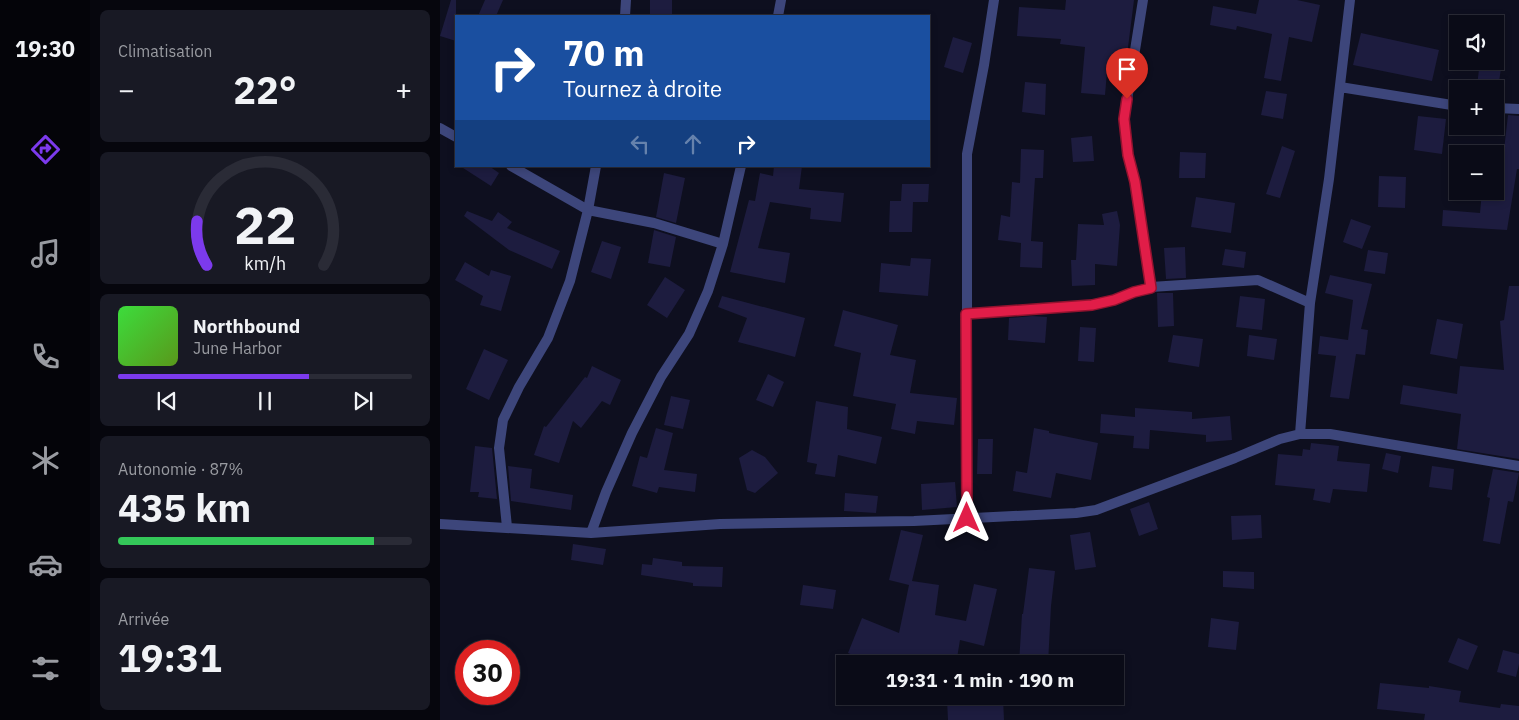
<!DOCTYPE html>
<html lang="fr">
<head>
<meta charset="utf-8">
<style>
	:root { --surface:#0a0b17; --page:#181924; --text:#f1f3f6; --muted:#999ba1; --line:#2a2b36; --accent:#7c3aed }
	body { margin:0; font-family:"IBM Plex Sans",sans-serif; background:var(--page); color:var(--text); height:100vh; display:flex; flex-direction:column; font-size:19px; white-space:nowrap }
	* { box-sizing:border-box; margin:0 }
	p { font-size:16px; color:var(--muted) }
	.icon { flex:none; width:28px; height:28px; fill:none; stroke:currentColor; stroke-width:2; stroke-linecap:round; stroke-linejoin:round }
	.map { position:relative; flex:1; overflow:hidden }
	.side { display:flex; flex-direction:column; gap:10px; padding:10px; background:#06060d; width:350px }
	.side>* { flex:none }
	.hud { position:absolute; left:15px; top:15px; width:475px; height:152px; border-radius:0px; box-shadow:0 2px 8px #0003,0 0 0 1px var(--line); background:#1a4fa0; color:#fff; overflow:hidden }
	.buttons { position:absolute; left:1009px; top:15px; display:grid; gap:10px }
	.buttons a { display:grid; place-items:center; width:55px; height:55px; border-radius:0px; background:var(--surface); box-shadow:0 2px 8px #0003,0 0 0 1px var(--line); font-size:25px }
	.speed { position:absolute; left:15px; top:640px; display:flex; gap:10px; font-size:25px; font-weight:700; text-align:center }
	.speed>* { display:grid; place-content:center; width:65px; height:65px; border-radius:50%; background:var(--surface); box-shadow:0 2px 8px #0003,0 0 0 1px var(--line); line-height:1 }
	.speed .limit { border:8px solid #d22; background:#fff; color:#111 }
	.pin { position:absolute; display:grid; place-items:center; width:42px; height:42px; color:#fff; margin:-51px -21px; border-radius:50% 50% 50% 0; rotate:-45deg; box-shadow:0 0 5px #0007 }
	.pin .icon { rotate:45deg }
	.me { position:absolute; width:55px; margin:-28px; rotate:0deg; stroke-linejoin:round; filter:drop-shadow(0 0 4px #0008) }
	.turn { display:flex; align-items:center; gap:18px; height:105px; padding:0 25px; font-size:22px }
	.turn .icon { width:65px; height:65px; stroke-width:2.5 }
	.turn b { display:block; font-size:35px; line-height:42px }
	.lanes { display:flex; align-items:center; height:48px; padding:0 25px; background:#0003; justify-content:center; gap:25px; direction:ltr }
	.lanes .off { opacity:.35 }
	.big { font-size:38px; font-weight:800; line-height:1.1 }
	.side .card { flex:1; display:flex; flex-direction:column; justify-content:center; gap:8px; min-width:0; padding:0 18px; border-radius:8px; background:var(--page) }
	.side .dial { align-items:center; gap:0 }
	.dial svg { height:130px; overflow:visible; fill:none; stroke:var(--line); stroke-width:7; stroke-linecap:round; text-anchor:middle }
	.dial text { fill:var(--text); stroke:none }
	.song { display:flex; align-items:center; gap:15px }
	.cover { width:60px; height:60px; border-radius:8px; background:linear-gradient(135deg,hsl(120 70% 55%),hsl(90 70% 35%)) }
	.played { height:5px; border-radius:2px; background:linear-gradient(90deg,var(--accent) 65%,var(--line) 65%) }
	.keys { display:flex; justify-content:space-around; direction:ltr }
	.heat { display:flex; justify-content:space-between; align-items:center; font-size:28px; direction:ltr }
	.charge { height:8px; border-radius:4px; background:linear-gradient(90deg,#34c759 87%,var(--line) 0) }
	.trip { position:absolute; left:396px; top:655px; width:288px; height:50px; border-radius:0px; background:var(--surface); box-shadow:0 2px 8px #0003,0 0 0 1px var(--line); font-weight:800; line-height:50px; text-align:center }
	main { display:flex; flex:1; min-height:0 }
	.tabs { display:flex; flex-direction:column; width:90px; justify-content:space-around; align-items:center; background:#040409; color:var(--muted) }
	.tabs .icon { width:35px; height:35px }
	.tabs .current { color:var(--accent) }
	.tabs b { font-size:22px; color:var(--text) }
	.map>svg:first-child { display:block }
	.building { fill:#1d1c3f }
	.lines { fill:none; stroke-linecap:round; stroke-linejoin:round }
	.street { stroke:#3d467b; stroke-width:10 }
	.route-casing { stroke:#92132f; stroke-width:12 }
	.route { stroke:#e11d48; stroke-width:9 }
</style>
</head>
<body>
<main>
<nav class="tabs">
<b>19:30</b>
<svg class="icon current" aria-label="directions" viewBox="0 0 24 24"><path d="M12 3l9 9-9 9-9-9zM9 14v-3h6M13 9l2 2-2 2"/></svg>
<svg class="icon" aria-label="music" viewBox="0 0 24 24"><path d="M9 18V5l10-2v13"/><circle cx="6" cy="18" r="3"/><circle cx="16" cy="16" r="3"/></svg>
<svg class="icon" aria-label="phone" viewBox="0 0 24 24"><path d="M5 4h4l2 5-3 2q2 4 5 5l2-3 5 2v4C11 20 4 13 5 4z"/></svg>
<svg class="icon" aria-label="climate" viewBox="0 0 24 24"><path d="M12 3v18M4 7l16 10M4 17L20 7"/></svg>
<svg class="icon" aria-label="car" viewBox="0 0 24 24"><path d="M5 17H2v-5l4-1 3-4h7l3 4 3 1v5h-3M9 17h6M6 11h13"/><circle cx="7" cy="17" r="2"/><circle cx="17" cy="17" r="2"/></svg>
<svg class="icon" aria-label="filters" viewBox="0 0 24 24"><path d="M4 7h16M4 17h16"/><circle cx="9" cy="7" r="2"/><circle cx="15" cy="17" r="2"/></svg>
</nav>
<section class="side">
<div class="card"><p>Climatisation</p>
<div class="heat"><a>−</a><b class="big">22°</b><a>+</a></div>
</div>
<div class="card dial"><svg viewBox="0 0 100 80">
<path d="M14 69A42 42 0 1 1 86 69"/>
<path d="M14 69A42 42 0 0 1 8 42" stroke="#7c3aed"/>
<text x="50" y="56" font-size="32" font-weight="700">22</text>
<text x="50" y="72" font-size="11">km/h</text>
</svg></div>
<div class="card">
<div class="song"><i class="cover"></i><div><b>Northbound</b><p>June Harbor</p></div></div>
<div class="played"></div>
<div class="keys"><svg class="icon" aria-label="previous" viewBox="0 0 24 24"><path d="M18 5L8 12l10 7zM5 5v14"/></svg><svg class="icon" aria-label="pause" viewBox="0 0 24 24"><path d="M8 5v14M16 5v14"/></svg><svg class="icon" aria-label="next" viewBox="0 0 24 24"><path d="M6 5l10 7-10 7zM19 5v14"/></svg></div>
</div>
<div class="card"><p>Autonomie · 87%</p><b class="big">435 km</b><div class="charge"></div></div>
<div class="card"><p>Arrivée</p><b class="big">19:31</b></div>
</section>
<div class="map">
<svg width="1079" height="720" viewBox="0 0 1079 720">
	<rect width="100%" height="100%" fill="#0e0f1f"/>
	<path class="building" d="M11 0H16V41L0 36Z
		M45 0H63L56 16H38Z
		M210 0H232V16H210Z
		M626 0H694L686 63 668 60 665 95 641 93 645 47 620 44 621 39 577 36 579 7 625 10Z
		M819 0H857L880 5 872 42 849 37 841 81 824 78 832 34 797 26 796 30 770 25 773 6 816 14Z
		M921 33 999 50 992 81 913 65Z
		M513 37 532 43 523 73 504 67Z
		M1040 61H1062L1058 89 1037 86Z
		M585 82 606 84 605 115 582 112Z
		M826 91 847 94 843 119 821 115Z
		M1068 115 1079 116V169H1077L1067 230 1002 226 1003 210 1040 213 1042 191H1055V176H1061Z
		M978 116 1006 119 1002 154 974 150Z
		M652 136 654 161 633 162 631 138Z
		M842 146 855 151 840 198 826 194Z
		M581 149 604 150 603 178H595L591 241 603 242 602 268 580 267 581 243 558 240 561 215 570 217 572 182 580 183Z
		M740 152 766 153 765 178H739Z
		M20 166H49L59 173 51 186Z
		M334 166H362L359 189 404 193 401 222 370 219 371 208 330 202 318 248 350 253 345 283 290 272 309 200 315 201 320 173 333 176Z
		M224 173 245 178 236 223 216 217Z
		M939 176 966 177 965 208 938 207Z
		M462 184H489L488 202H473L472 232H449L450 201H461Z
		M756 197 795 203 791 233 751 227Z
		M27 211 52 221 58 212 72 222 67 228 120 251 112 269 69 250 24 216Z
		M677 211 680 225 677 266 655 264V285L632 286 631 260H636L638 224 664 225 662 214Z
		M911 219 931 226 922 249 903 242Z
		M214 230 236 237 230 267 208 263Z
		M162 241 181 247 171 279 151 272Z
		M745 247 746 278 726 279 724 248Z
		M785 249 806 252 804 268 782 265Z
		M928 250 948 253 945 274 924 271Z
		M471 258 491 259 488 296 439 292 441 263 470 266Z
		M25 262 49 276 51 270 71 276 61 311 40 305 43 296 15 280Z
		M890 275 932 284 921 329 928 330 925 355 916 354 909 399 890 397 896 356 878 354 880 336 908 340 913 300 885 293Z
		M225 277 245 290 227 318 207 305Z
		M1069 286H1079V459L1017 449 1021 414 960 404 963 385 1017 394 1020 366 1064 370 1060 321 1064 320Z
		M717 293H733L734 326 718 327Z
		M282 296 365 318 355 357 298 342 307 318 278 307Z
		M800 296 825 299 822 330 796 327Z
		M403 310 458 325 450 355 476 360 470 393 517 398 514 425 477 421 475 434 451 429 456 404 413 396 421 353 394 346Z
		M592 316 607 317 605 343 568 340 569 318Z
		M997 319 1023 324 1017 359 990 354Z
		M640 327 656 328 654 362 638 361Z
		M733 335 763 339 759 367 728 362Z
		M809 335 837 339 834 360 807 356Z
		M44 349 68 360 49 400 26 389Z
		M152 366 181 380 170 405 162 401 141 428 133 421 119 463 94 455 104 426 106 427 145 377 147 378Z
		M328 374 344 382 333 407 316 400Z
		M231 396 250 400 243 429 224 425Z
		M376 401 408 407 407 429 442 437 436 464 398 455 395 477 375 474 377 464 367 462Z
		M695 408 752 412V419L790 416 792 440 766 442V435L710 430 709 449 693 448 694 436 660 433 661 414 695 417Z
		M216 428 233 433 224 470 257 474 255 492 219 487 217 493 192 486 200 456 207 458Z
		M594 428 609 431V433L658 443 651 480 616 473 611 498 573 491 576 471 587 473Z
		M538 439H553L552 474H537Z
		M871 443 899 446 897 461 930 464 927 492 893 489 890 503 873 500 875 489 835 485 838 454 862 456 863 449 870 450Z
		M35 446 52 448 57 499 38 497 39 492H30Z
		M312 450 325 457 338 473 315 493 307 490 299 458Z
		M946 453 961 456 958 473 942 469Z
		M68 466 92 469 90 488 133 495 131 510 71 501Z
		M992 466 1014 469 1012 490 989 487Z
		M1053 469 1079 473 1073 502 1068 501 1060 544 1043 541 1050 498 1047 497Z
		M515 482 517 507 482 510 481 484Z
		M405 493 438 496 436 513 404 511Z
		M709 502 718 529 699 536 690 509Z
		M821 515 822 538 792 540 791 516Z
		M461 530 483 535 472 581 499 585 495 615 526 621 534 584 557 589 544 646 520 640 516 664H434L408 653 422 618 459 633 469 585 449 580Z
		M650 532 656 567 635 570 630 535Z
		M133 544 166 549 163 565 131 560Z
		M213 558 242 562V566L283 567 282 587 253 586V583L201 575 202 564 212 565Z
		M589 568 615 571 611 606 608 664H579L582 614H583Z
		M783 571 814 572V589L783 587Z
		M363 585 396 590 393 609 360 605Z
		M771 618 799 622 796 650 768 647Z
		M1018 638 1038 646 1028 670 1008 662Z
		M1063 650 1079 654V664L1076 677 1057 672Z
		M940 683 989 688V686L1021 691 1019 702 1060 708 1061 704 1079 706V720H984L985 714 937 709Z
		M563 698 564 720H508L507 700Z"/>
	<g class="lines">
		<path class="street" d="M703 0 684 119 688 155 695 182 711 287
			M185 16 186 0
			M338 16 341 0
			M900 87 1018 106
			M1055 108 1079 109
			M0 128 16 137
			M71 166 148 210 214 223 283 244
			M526 314 652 305 674 300 694 292 711 287 818 280 870 303
			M860 434 870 303 889 179 910 0
			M527 518V154L544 65 554 0
			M0 524 151 533 280 524 474 521 636 513 656 510 795 458 840 439 860 434H890L1079 466
			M67 527 59 448 63 420 79 387 108 338 130 281 148 210 156 166
			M151 533 166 492 192 433 221 377 249 334 268 291 283 244 301 166"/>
	</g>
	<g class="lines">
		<g class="route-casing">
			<path id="route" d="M527 518 526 314 652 305 674 300 694 292 711 288 695 182 688 155 684 119 687 99"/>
		</g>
		<use href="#route" class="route"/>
	</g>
</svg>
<div class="buttons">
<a><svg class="icon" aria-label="sound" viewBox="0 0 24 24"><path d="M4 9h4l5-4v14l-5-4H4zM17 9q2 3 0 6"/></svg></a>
<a>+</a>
<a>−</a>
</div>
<div class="speed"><div class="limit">30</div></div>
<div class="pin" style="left:687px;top:99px;background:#d93025"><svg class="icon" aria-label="arrive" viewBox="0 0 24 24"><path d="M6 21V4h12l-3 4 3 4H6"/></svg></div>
<svg class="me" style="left:527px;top:518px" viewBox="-20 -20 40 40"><path d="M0-17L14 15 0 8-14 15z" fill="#e11d48" stroke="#fff" stroke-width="4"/></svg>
<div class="trip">19:31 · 1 min · 190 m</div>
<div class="hud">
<div class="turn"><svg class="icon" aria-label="right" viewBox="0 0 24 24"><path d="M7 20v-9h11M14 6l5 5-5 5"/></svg><div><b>70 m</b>Tournez à droite</div></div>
<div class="lanes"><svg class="icon off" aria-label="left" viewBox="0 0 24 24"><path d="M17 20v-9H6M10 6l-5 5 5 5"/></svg><svg class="icon off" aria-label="ahead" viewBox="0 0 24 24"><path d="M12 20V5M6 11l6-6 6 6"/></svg><svg class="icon" aria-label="right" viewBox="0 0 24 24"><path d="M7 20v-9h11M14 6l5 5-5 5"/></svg></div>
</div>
</div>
</main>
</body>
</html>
